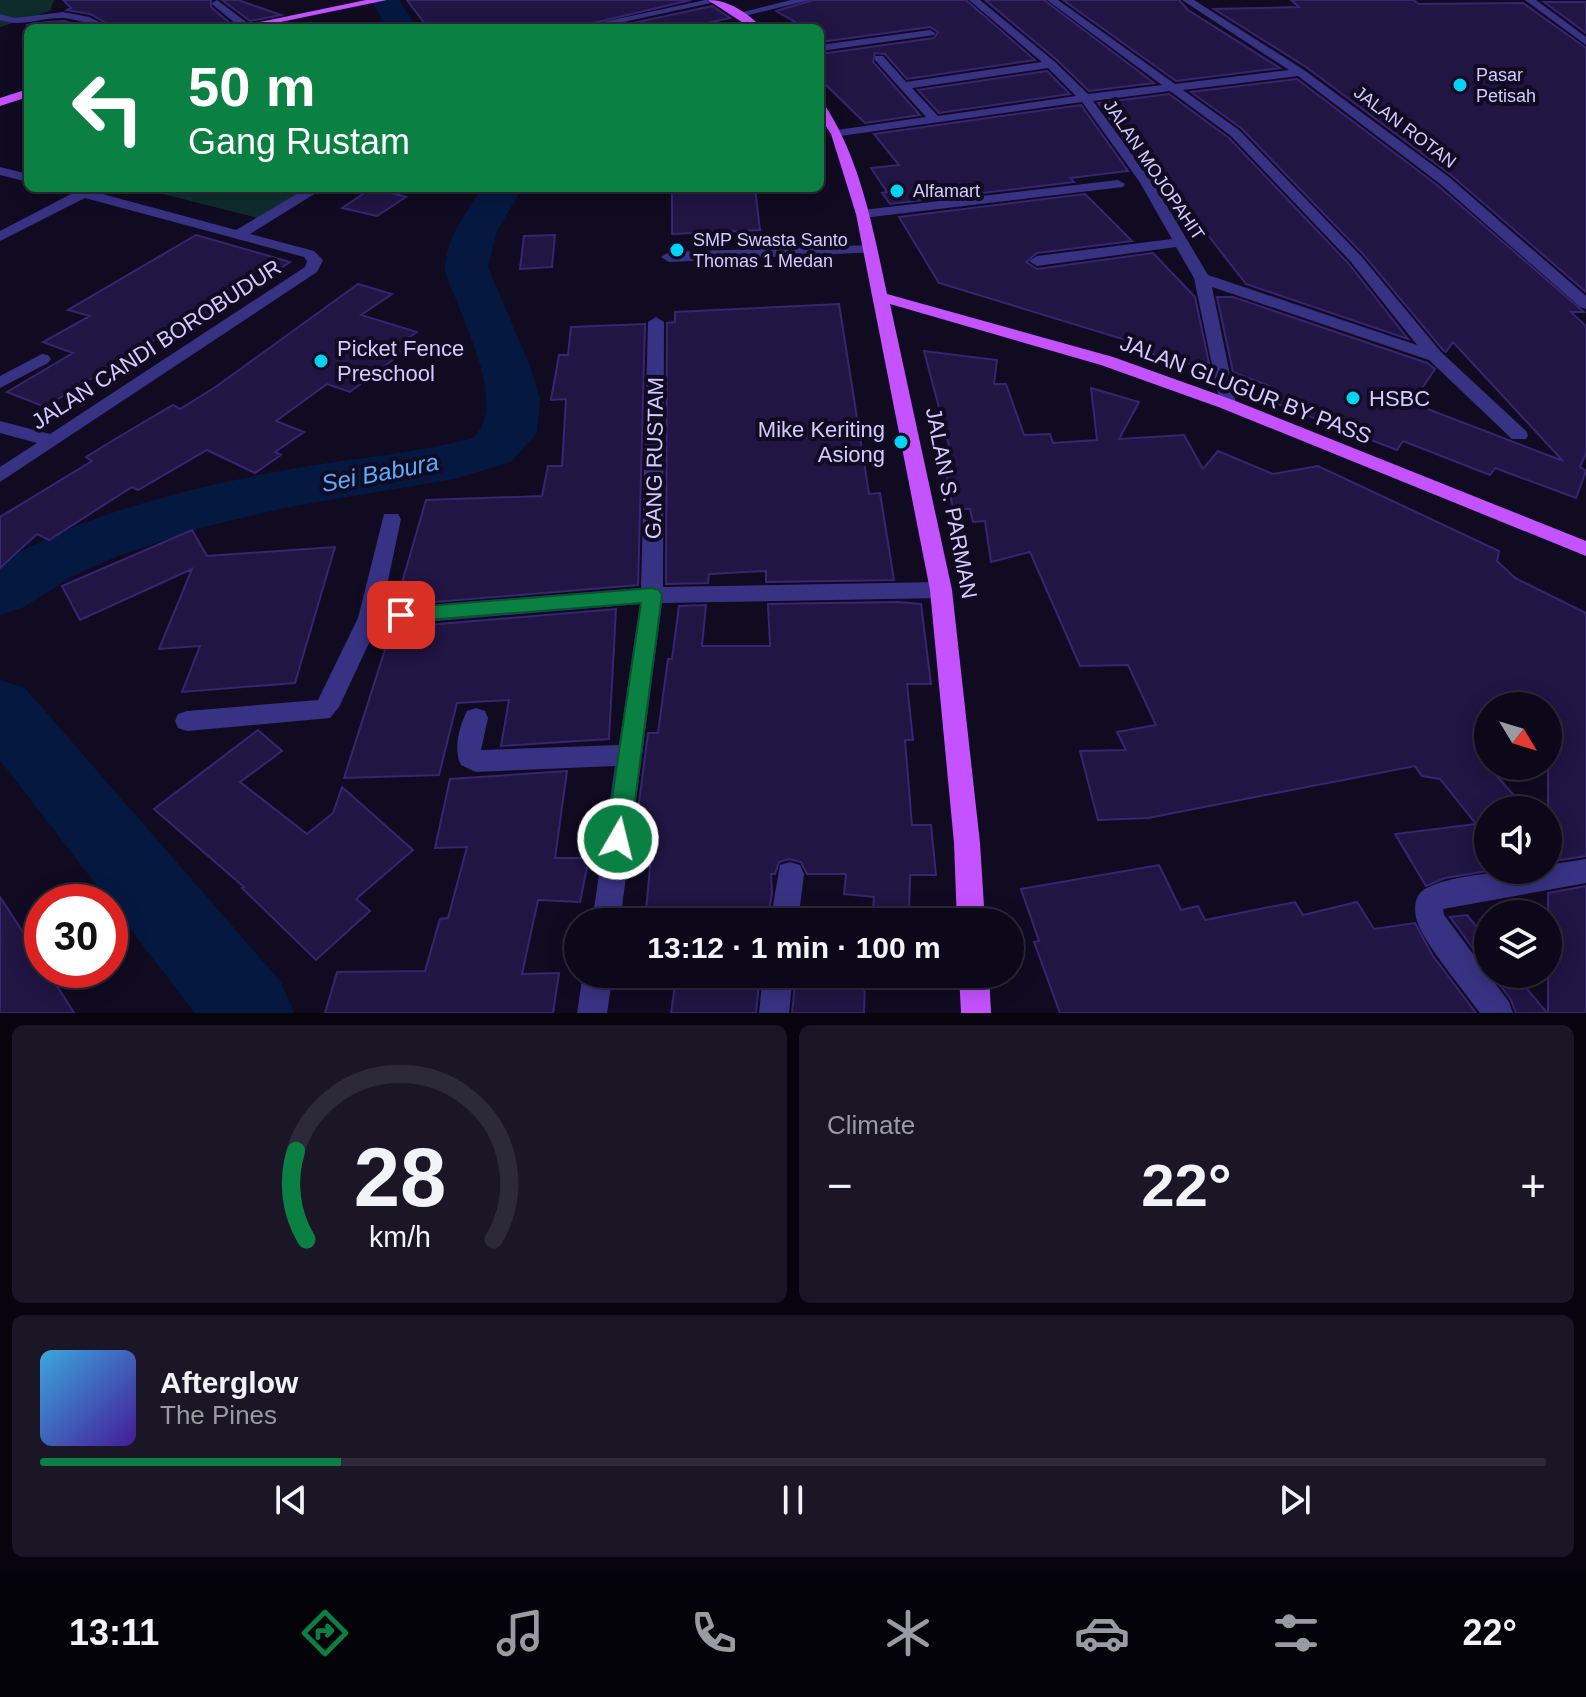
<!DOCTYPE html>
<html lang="en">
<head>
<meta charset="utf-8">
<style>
	:root { --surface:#0c0819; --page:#1a1626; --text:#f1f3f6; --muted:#9a9aa2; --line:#2c2938; --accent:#0b8043 }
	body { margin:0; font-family:Arial,sans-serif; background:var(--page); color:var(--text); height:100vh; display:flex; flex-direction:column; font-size:30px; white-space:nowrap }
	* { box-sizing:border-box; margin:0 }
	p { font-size:26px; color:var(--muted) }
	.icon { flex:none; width:44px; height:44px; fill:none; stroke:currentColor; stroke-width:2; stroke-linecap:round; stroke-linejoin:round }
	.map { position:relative; height:1013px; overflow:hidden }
	.sheet { display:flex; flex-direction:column; gap:12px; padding:12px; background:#07040e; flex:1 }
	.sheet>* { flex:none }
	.hud { position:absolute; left:24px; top:24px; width:800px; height:168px; border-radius:12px; box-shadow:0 4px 20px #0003,0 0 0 2px var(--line); background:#0b8043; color:#fff; overflow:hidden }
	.needle { width:52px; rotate:128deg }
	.tools { position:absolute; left:1474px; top:692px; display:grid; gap:16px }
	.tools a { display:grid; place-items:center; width:88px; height:88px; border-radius:50%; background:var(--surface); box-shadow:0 4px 20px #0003,0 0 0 2px var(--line); font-size:40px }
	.speed { position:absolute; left:24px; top:884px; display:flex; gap:16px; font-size:40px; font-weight:700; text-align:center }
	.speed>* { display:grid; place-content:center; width:104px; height:104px; border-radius:50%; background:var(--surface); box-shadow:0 4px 20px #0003,0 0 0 2px var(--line); line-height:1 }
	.speed .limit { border:12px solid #d22; background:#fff; color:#111 }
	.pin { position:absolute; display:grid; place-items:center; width:68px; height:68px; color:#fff; margin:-34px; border-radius:16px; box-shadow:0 4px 12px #0006 }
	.me { position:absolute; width:88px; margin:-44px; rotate:8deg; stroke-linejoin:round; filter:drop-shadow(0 0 6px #0008) }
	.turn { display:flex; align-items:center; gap:28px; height:168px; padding:0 32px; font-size:36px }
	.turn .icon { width:104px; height:104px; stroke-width:2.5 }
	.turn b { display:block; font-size:56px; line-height:68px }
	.big { font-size:60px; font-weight:700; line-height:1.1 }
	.sheet .card { flex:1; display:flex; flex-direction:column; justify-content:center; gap:12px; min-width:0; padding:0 28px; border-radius:12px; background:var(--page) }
	.sheet .dial { align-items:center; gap:0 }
	.dial svg { height:208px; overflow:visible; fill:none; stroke:var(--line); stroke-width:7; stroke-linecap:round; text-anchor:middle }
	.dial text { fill:var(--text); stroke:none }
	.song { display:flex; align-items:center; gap:24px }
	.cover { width:96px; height:96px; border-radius:12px; background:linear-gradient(135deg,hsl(200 70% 55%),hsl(260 70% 35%)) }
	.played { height:8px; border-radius:4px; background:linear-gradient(90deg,var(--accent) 20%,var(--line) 20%) }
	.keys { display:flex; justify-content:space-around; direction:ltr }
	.heat { display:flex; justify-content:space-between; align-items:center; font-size:44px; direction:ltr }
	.sheet .tiles { flex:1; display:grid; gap:12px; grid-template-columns:1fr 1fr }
	.card:last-child { grid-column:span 2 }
	.trip { position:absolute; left:564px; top:908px; width:460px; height:80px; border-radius:40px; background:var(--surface); box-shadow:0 4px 20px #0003,0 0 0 2px var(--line); font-weight:700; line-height:80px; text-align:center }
	.dock { display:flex; height:128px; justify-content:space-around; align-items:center; background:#05030a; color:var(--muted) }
	.dock .icon { width:56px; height:56px }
	.dock .on { color:var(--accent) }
	.dock b { font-size:36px; color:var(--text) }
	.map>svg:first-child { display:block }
	.green { fill:#0e2c2c }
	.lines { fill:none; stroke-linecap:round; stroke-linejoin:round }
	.river { fill:#051840; fill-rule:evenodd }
	.building { fill:#211544; stroke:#372572; stroke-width:2 }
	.minor { fill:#383284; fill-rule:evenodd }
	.major { fill:#c552ff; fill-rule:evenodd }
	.route { fill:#0b8043; stroke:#07532c; stroke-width:2 }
	.poi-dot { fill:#00d4f6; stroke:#100b21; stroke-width:3 }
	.labels { text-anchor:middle; stroke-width:8; stroke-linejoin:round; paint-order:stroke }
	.far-poi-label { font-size:18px; fill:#d3cbff; stroke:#100b21; text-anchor:start }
	.far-street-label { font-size:18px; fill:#d3cbff; stroke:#100b21 }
	.street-label { font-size:22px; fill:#d3cbff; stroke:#100b21 }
	.poi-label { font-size:22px; fill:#d3cbff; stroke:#100b21; text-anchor:start }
	.water-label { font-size:24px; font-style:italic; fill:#59acff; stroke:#100b21 }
</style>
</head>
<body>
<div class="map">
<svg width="1586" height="1013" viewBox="0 0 1586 1013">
	<rect width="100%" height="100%" fill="#100b21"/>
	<path class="green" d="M0 0H54L50 11 0 27Z
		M139 188H309L258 218Z"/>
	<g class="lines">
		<path class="river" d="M371 0H399L417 28H387Z
			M482 188H522L497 231 488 267 530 366 540 399 537 433 511 462 454 479 289 507 204 527 118 556 75 575 22 608 0 615V563C87 512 192 487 291 469 351 458 414 454 473 438 507 406 467 332 454 294 451 286 444 274 445 265 447 237 468 211 482 188Z
			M0 680 25 688 281 982 294 1013H195L0 760Z"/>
	</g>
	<path class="building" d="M63 0H211V7L232 25 228 28H115L90 14 67 10 71 8Z
		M222 0H238L281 15 250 21Z
		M407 0H691L572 28H428Z
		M813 0H966L1035 60 907 79 885 54 875 53 873 62 920 115 865 123 820 79V54L934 38 938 32 930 27 820 42V28H806L776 11Z
		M985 0H1044L1154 83 1089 91 1057 60Z
		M1063 0H1179L1188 10 1280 68 1176 81Z
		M1291 0H1413L1419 4 1523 3 1586 48V292L1451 175 1306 67 1214 9 1299 7Z
		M1544 2H1586V33Z
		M712 6 730 18 686 28H610Z
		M63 21 93 28 26 25 47 22Z
		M1047 71 1070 94 939 113 918 90Z
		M1297 79 1437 185 1584 312H1571L1586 326V453L1580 467 1586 471 1576 498 1495 468 1490 475 1403 441 1397 450 1270 401 1274 396 1264 392 1269 386 1233 372 1217 297H1233L1427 363 1435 369 1412 403 1563 461 1453 342 1446 352 1443 350 1363 254 1241 128 1191 92Z
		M1169 94 1229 138 1349 264 1408 339 1246 284 1155 167 1146 168 1098 103Z
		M1081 105 1128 171 1070 178 1074 182 890 204 882 193 887 192 871 168 899 165 874 134Z
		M372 188 406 197 377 216 342 208Z
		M704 188H755L760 230 672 234V190Z
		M1085 194 1132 241 1037 253 1026 262 1037 269 1153 253 1195 297 1209 363 1200 360 1198 366 1133 349 1136 343 939 283 899 217Z
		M196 235 290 262 170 340 159 337 45 407 7 392 73 353 43 342 90 316 68 310Z
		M555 235 552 267 520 269 524 236Z
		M358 284 392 294 361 315 417 332 408 338 418 341 350 392 327 384 276 421 304 432 275 452 281 455 255 473 207 450 138 490 132 487 49 540 37 534 0 568V517L92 461 86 457 117 438 173 405 180 409 214 388Z
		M839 304 869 494 880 493 894 580 766 582V571L709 574 708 583 666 584 667 323 675 322V312Z
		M645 324 638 585 399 605 401 599 397 600 426 500 542 496 548 466H562L566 399 551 400 559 355H568L571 327Z
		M924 351 997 360 994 384H1006L1024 435 1050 434 1053 443 1097 440 1091 388 1139 402 1119 439 1184 435 1203 469 1218 451 1273 474 1318 466 1499 551 1497 561 1515 578 1586 613V856L1548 862V706H1488V766L1527 810H1488V871L1445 878 1426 886 1395 834 1476 824 1440 779 1422 776 1415 766 1148 818 1098 820 1080 751 1126 750 1117 732 1156 725 1128 665 1080 666 1030 552 991 562 985 521 973 522 970 509H953L942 454 951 453Z
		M192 530 207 556 335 547 295 683 182 692 200 646 159 649 192 569 80 620 62 586Z
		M898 602 921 604 931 684H907L913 740H905L912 825H931L936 875H910L909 914 873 911 874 897 844 894 846 874H807L801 862 789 859 779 862 775 874H771L772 893 767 922H645L654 824 636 826 648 733H658L668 659H672L679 606 706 605 702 646H770L768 604Z
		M616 609 609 739 501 746 509 700 457 703 439 775 344 778 392 628Z
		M258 730 282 751 240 782 307 834 333 813 342 787 413 850 356 899 370 911 316 960 242 888 244 887 154 809Z
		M567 771 555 858H589L580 902 538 900 522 974 559 973 553 1013H325L337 972 425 971 440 919 448 918 467 847 435 848 450 779Z
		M1159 865 1181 910 1198 906 1205 920 1295 902 1303 915 1357 902 1374 929 1415 923 1433 956 1476 1013H1060L1034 942 1039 941 1021 889Z
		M1586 886V1013H1548V893Z
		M0 897 30 943 42 936V970H47L74 1013H0Z
		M1467 915 1488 941V969L1450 917Z
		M688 974H760L756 1013H671L675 985 687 986Z
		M796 974H865L864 1013H792Z
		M1492 974H1515L1547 1013H1516L1511 1000Z"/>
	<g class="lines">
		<path class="minor" d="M217 0 249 24V28H241L213 5 212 3Z
			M705 0 720 1 596 28H575Z
			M791 0H810L740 17 735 14Z
			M969 0H980L1055 62 1088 94 1162 85 1047 0H1058L1175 84 1289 70 1182 0H1194L1304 70 1449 177 1586 296V309L1580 307 1439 183 1298 76 1183 90 1239 130 1361 256 1441 352 1526 431 1528 435 1526 439H1512L1429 360 1212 287 1236 404 1233 408H1221L1194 278 1176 247 1037 266 1029 261 1037 256 1172 239 1139 181 1082 102 833 137V131L837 130 926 117 875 60V56H883L906 82 1042 62ZM1048 68 1076 96 938 116 912 88ZM1170 91 1231 136 1351 262 1417 345 1208 275 1152 181 1093 101Z
			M1525 0H1536L1586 37V45Z
			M63 12 89 17 112 28C95 28 80 19 63 18 41 17 22 28 0 20V14L15 18Z
			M930 30 935 33 934 35 820 51V45Z
			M0 167 28 174V182L0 175Z
			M1118 180 1125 184 1123 187 863 218 856 214 863 210Z
			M57 188 84 189 236 230 307 188H324L250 234 314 251 323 260 317 272 0 482V467L37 443 0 433V421L50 434 305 267 307 261 304 257 85 198 0 241V231L71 194Z
			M872 245 877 246V252L669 262 661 257 669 252Z
			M656 317 664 322 663 587 941 582 949 584 952 590 949 596 941 598 662 603 620 922H592L615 766 476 772 461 765C453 749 459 727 467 711L476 708 485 711 488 718 481 750 619 745 640 604 377 626 339 707 330 718 187 731 178 728 175 721 178 714 187 711 318 700 358 618 384 514H398L401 519 382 609 641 588 648 322Z
			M42 354 48 355 51 359 48 363 0 388V376Z
			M1586 859V883L1443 909 1444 915 1509 1002 1513 1013H1480C1465 992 1423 942 1417 921 1414 912 1414 899 1421 892 1442 874 1520 870 1548 870V865Z
			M790 862 800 865 804 874 798 922H770L780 865Z
			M583 974H613L607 1013H577Z
			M763 974H793L789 1013H759Z"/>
		<path class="major" d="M366 0H387L252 28H231Z
			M708 0C729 0 748 13 762 28H751Z
			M28 89V97L0 106V98Z
			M820 103 824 104C861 160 873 229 887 294L1113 357 1233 400 1586 541V556L1221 408 1101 365 890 304 952 590 980 843 985 922H957L954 843 930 590 856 214 831 134 820 117Z
			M959 974H989L991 1013H961Z"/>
	</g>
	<path class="route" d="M652 588 659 590 662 595 630 839 627 846 618 850 610 846 606 839 641 603 401 622 393 620 391 615 393 610 401 608Z"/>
	<g class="poi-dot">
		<circle cx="1460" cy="85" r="8"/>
		<circle cx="897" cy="191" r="8"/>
		<circle cx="677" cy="250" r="8"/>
		<circle cx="321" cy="361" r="8"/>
		<circle cx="1353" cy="398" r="8"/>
		<circle cx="901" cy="442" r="8"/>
	</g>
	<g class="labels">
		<g class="far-poi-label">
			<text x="1476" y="81">Pasar<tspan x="1476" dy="21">Petisah</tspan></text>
			<text x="913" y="197">Alfamart</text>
			<text x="693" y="246">SMP Swasta Santo<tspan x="693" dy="21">Thomas 1 Medan</tspan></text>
		</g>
		<g class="far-street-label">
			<text transform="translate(1405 127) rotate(37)" y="6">JALAN ROTAN</text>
			<text transform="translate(1154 170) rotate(56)" y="6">JALAN MOJOPAHIT</text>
		</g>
		<g class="street-label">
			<text transform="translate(156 344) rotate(-33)" y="8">JALAN CANDI BOROBUDUR</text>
			<text transform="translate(1246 389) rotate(21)" y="8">JALAN GLUGUR BY PASS</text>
			<text transform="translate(654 458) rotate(-89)" y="8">GANG RUSTAM</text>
			<text transform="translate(952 503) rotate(79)" y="8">JALAN S. PARMAN</text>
		</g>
		<g class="poi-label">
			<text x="337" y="356">Picket Fence<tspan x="337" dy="25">Preschool</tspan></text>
			<text x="1369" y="406">HSBC</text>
			<text x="885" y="437" text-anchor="end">Mike Keriting<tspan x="885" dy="25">Asiong</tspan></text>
		</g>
		<g class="water-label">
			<text transform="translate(380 473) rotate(-11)" y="8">Sei Babura</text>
		</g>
	</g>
</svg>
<div class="tools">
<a><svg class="needle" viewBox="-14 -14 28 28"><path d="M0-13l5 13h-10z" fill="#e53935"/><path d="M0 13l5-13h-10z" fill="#9a9aa2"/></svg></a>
<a><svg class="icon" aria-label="sound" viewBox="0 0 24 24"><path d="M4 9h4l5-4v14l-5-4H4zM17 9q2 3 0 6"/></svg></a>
<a><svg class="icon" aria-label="layers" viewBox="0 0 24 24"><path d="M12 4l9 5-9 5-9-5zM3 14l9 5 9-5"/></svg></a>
</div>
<div class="speed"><div class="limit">30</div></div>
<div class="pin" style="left:401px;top:615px;background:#d93025"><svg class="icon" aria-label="arrive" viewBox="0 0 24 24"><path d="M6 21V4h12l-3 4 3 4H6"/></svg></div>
<svg class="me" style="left:618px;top:839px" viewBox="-20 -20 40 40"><circle r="17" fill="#0b8043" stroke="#fff" stroke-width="3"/><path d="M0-11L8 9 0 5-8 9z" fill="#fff"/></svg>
<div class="trip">13:12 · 1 min · 100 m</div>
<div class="hud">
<div class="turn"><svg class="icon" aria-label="left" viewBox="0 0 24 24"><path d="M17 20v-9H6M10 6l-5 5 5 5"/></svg><div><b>50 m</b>Gang Rustam</div></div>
</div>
</div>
<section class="sheet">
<div class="tiles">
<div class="card dial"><svg viewBox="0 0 100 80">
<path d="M14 69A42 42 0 1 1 86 69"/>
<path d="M14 69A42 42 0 0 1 10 35" stroke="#0b8043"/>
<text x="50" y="56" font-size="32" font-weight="700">28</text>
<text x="50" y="72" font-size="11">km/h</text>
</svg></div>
<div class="card"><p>Climate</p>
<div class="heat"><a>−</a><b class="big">22°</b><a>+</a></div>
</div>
<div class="card">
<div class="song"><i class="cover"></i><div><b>Afterglow</b><p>The Pines</p></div></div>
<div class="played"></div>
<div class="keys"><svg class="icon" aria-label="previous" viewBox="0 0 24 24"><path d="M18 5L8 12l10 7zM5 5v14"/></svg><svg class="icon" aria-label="pause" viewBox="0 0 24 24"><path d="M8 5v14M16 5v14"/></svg><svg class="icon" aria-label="next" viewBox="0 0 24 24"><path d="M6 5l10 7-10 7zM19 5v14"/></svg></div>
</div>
</div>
</section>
<nav class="dock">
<b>13:11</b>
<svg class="icon on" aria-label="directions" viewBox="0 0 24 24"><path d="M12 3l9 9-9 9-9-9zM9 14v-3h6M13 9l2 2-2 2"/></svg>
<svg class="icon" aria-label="music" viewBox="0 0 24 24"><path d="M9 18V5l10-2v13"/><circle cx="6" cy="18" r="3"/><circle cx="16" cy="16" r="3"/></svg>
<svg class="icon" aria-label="phone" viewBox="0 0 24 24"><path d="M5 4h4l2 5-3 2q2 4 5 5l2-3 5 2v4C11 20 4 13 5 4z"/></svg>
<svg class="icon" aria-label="climate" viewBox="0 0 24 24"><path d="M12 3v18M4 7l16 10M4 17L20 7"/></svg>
<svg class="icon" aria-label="car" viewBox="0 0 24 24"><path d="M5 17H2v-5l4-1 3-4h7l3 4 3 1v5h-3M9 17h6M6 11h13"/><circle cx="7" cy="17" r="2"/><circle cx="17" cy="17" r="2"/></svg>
<svg class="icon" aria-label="filters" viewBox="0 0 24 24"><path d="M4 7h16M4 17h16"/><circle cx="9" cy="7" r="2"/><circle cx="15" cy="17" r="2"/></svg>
<b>22°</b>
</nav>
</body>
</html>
